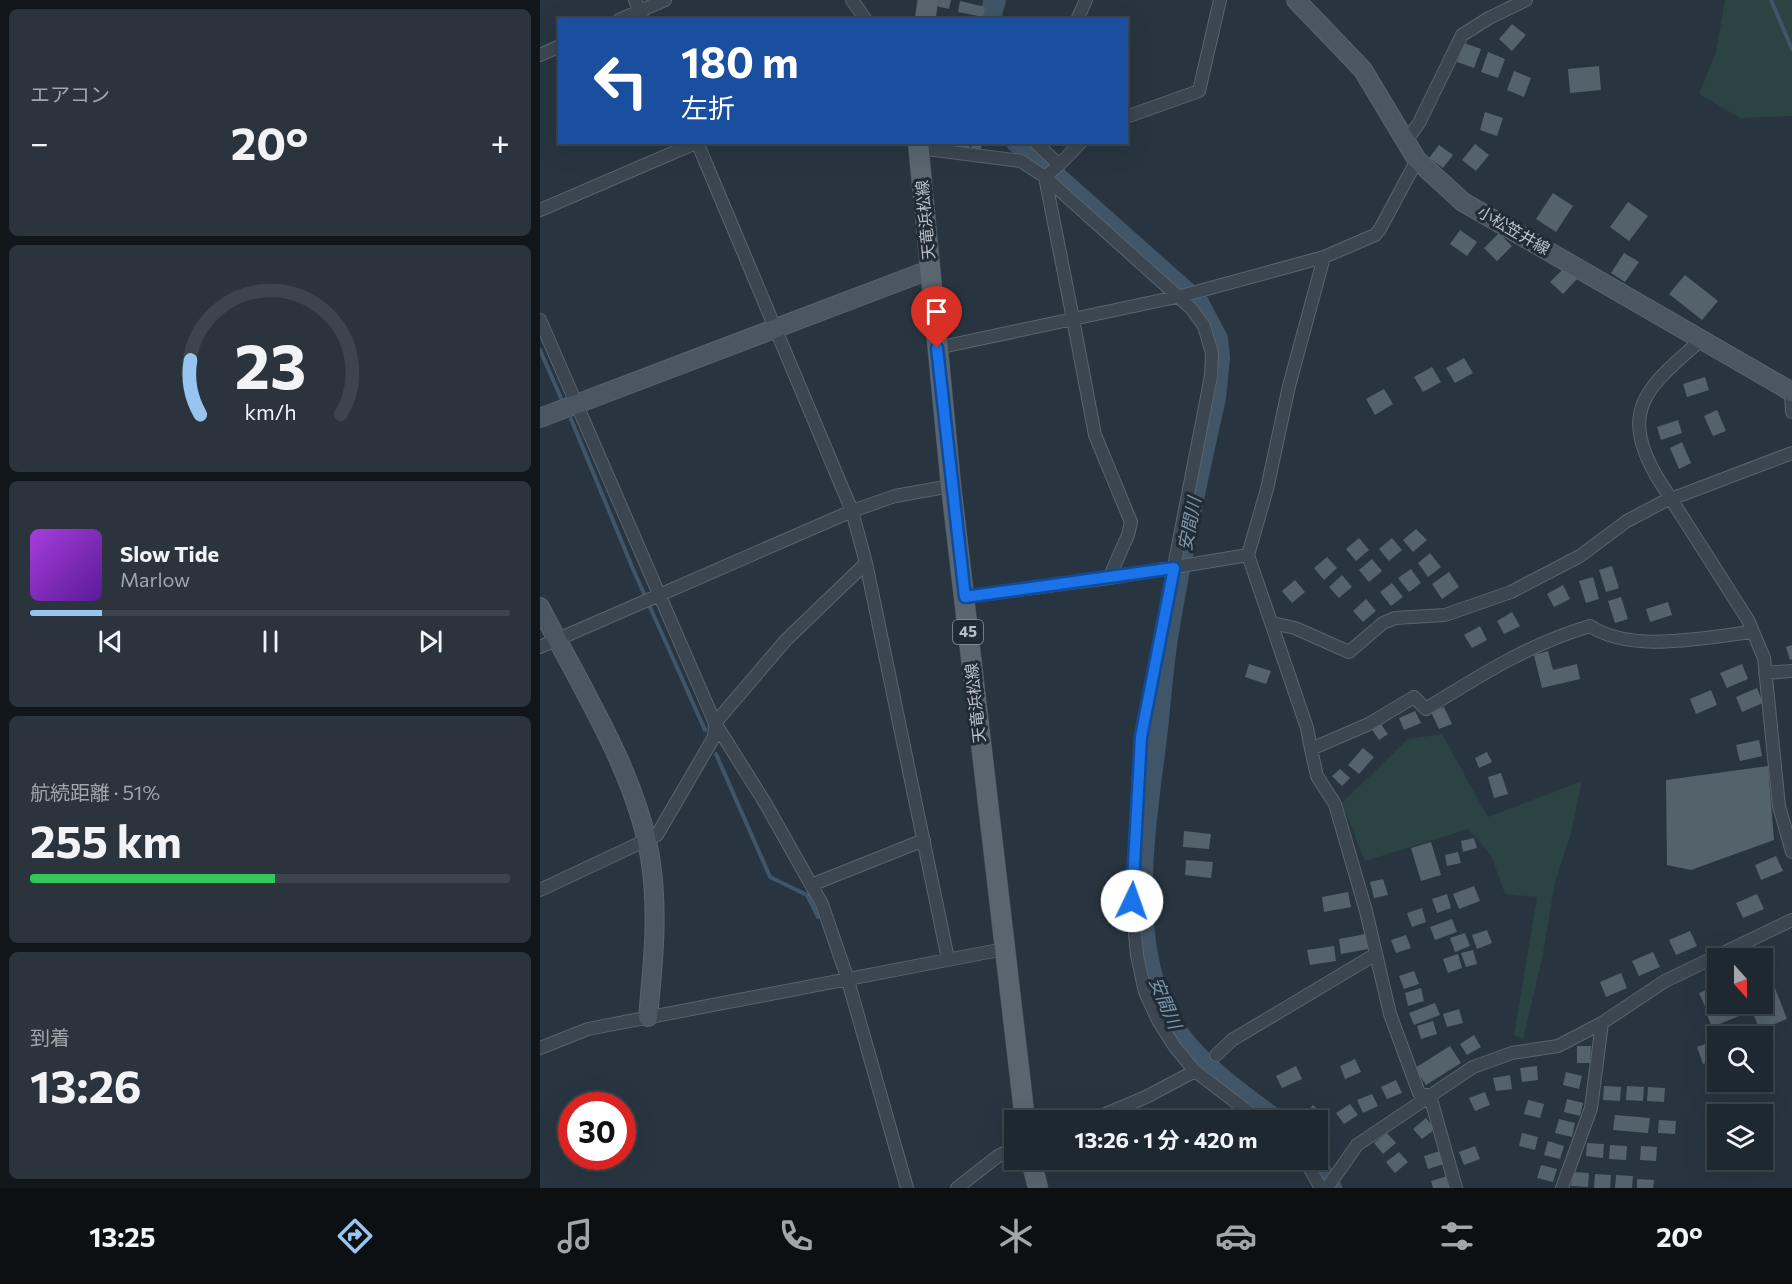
<!DOCTYPE html>
<html lang="ja">
<head>
<meta charset="utf-8">
<style>
	:root { --surface:#1e2830; --page:#2b343c; --text:#f1f3f6; --muted:#a1a6ab; --line:#3c444c; --accent:#97c4f1 }
	body { margin:0; font-family:Commissioner,"Noto Sans JP",sans-serif; background:var(--page); color:var(--text); height:100vh; display:flex; flex-direction:column; font-size:22px; white-space:nowrap }
	* { box-sizing:border-box; margin:0 }
	p { font-size:20px; color:var(--muted) }
	.icon { flex:none; width:33px; height:33px; fill:none; stroke:currentColor; stroke-width:2; stroke-linecap:round; stroke-linejoin:round }
	.map { position:relative; flex:1; overflow:hidden }
	.sheet { display:flex; flex-direction:column; gap:9px; padding:9px; background:#10161a; width:540px }
	.sheet>* { flex:none }
	.guide { position:absolute; left:18px; top:18px; width:570px; height:126px; border-radius:0px; box-shadow:0 6px 24px #0002,0 0 0 2px var(--line); background:#1a4fa0; color:#fff; overflow:hidden }
	.needle { width:39px; rotate:159deg }
	.tools { position:absolute; left:1167px; top:948px; display:grid; gap:12px }
	.tools a { display:grid; place-items:center; width:66px; height:66px; border-radius:0px; background:var(--surface); box-shadow:0 6px 24px #0002,0 0 0 2px var(--line); font-size:30px }
	.speed { position:absolute; left:18px; top:1092px; display:flex; gap:12px; font-size:30px; font-weight:700; text-align:center }
	.speed>* { display:grid; place-content:center; width:78px; height:78px; border-radius:50%; background:var(--surface); box-shadow:0 6px 24px #0002,0 0 0 2px var(--line); line-height:1 }
	.speed .limit { border:9px solid #d22; background:#fff; color:#111 }
	.pin { position:absolute; display:grid; place-items:center; width:51px; height:51px; color:#fff; margin:-62px -26px; border-radius:50% 50% 50% 0; rotate:-45deg; box-shadow:0 0 6px #0007 }
	.pin .icon { rotate:45deg }
	.me { position:absolute; width:66px; margin:-33px; rotate:3deg; stroke-linejoin:round; filter:drop-shadow(0 0 4px #0008) }
	.turn { display:flex; align-items:center; gap:21px; height:126px; padding:0 24px; font-size:27px }
	.turn .icon { width:78px; height:78px; stroke-width:2.5 }
	.turn b { display:block; font-size:42px; line-height:51px }
	.big { font-size:45px; font-weight:700; line-height:1.1 }
	.sheet .widget { flex:1; display:flex; flex-direction:column; justify-content:center; gap:9px; min-width:0; padding:0 21px; border-radius:9px; background:var(--page) }
	.sheet .dial { align-items:center; gap:0 }
	.dial svg { height:156px; overflow:visible; fill:none; stroke:var(--line); stroke-width:7; stroke-linecap:round; text-anchor:middle }
	.dial text { fill:var(--text); stroke:none }
	.song { display:flex; align-items:center; gap:18px }
	.cover { width:72px; height:72px; border-radius:9px; background:linear-gradient(135deg,hsl(280 70% 55%),hsl(270 70% 35%)) }
	.played { height:6px; border-radius:3px; background:linear-gradient(90deg,var(--accent) 15%,var(--line) 15%) }
	.keys { display:flex; justify-content:space-around; direction:ltr }
	.heat { display:flex; justify-content:space-between; align-items:center; font-size:33px; direction:ltr }
	.charge { height:9px; border-radius:4px; background:linear-gradient(90deg,#34c759 51%,var(--line) 0) }
	.trip { position:absolute; left:464px; top:1110px; width:324px; height:60px; border-radius:0px; background:var(--surface); box-shadow:0 6px 24px #0002,0 0 0 2px var(--line); font-weight:700; line-height:60px; text-align:center }
	.tab-bar { display:flex; height:96px; justify-content:space-around; align-items:center; background:#0c1013; color:var(--muted) }
	.tab-bar .icon { width:42px; height:42px }
	.tab-bar .on { color:var(--accent) }
	.tab-bar b { font-size:27px; color:var(--text) }
	main { display:flex; flex:1; min-height:0 }
	.map>svg:first-child { display:block }
	.green { fill:#2b4342 }
	.lines { fill:none; stroke-linecap:round; stroke-linejoin:round }
	.stream { stroke:#405567; stroke-width:4 }
	.river { stroke:#405567; stroke-width:22 }
	.building { fill:#54626c }
	.street-casing { stroke:#5a646d; stroke-width:14 }
	.secondary-casing { stroke:#5a646d; stroke-width:20 }
	.primary-casing { stroke:#49525c; stroke-width:21 }
	.street { stroke:#3c4650; stroke-width:12 }
	.secondary { stroke:#4a5662; stroke-width:18 }
	.primary { stroke:#5a666f; stroke-width:20 }
	.route-casing { stroke:#114b97; stroke-width:15 }
	.route { stroke:#1a73e8; stroke-width:10 }
	.labels { text-anchor:middle; stroke-width:6; stroke-linejoin:round; paint-order:stroke }
	.shield { fill:#212b35; stroke:#8b949d; stroke-width:1.5 }
	.shield-label { font-size:15px; font-weight:bold; fill:#b9c1ca }
	.street-label { font-size:16px; fill:#b9c1ca; stroke:#212b35 }
	.water-label { font-size:18px; font-style:italic; fill:#7c96aa; stroke:#212b35 }
</style>
</head>
<body>
<main>
<section class="sheet">
<div class="widget"><p>エアコン</p>
<div class="heat"><a>−</a><b class="big">20°</b><a>+</a></div>
</div>
<div class="widget dial"><svg viewBox="0 0 100 80">
<path d="M14 69A42 42 0 1 1 86 69"/>
<path d="M14 69A42 42 0 0 1 9 41" stroke="#97c4f1"/>
<text x="50" y="56" font-size="32" font-weight="700">23</text>
<text x="50" y="72" font-size="11">km/h</text>
</svg></div>
<div class="widget">
<div class="song"><i class="cover"></i><div><b>Slow Tide</b><p>Marlow</p></div></div>
<div class="played"></div>
<div class="keys"><svg class="icon" aria-label="previous" viewBox="0 0 24 24"><path d="M18 5L8 12l10 7zM5 5v14"/></svg><svg class="icon" aria-label="pause" viewBox="0 0 24 24"><path d="M8 5v14M16 5v14"/></svg><svg class="icon" aria-label="next" viewBox="0 0 24 24"><path d="M6 5l10 7-10 7zM19 5v14"/></svg></div>
</div>
<div class="widget"><p>航続距離 · 51%</p><b class="big">255 km</b><div class="charge"></div></div>
<div class="widget"><p>到着</p><b class="big">13:26</b></div>
</section>
<div class="map">
<svg width="1252" height="1188" viewBox="0 0 1252 1188">
	<rect width="100%" height="100%" fill="#283540"/>
	<path class="green" d="M1185 0H1252V116L1200 118 1159 94 1176 52Z
		M902 734 948 817 1042 781 1031 833 1015 882 1002 959 983 1039 974 1035 997 897 965 894 951 855 928 829 825 861 802 803 868 739Z"/>
	<g class="lines">
		<path class="stream" d="M1231 0 1252 49
			M0 350 21 398
			M31 419 93 569 165 730
			M176 754 230 877 267 895 278 917"/>
		<path class="river" d="M449 20 455 0
			M477 142 658 303 677 339 679 358 675 398C657 477 640 558 627 638 622 671 620 704 616 737 606 822 586 929 624 1010 646 1057 695 1090 735 1120
			M773 1160 791 1188"/>
	</g>
	<path class="building" d="M398 0H411L409 9 396 6Z
		M420 1 445 7 443 17 418 12Z
		M972 24 986 35 972 51 959 39Z
		M924 43 941 49 934 68 917 62Z
		M948 52 965 59 958 78 941 72Z
		M1059 66 1061 90 1030 93 1028 69Z
		M974 71 991 78 984 97 967 90Z
		M945 112 963 118 957 136 940 130Z
		M408 142H430L429 150 407 146Z
		M432 142H442L441 150 431 149Z
		M935 144 949 155 936 171 922 160Z
		M899 145 913 155 903 168 889 158Z
		M1013 193 1033 206 1016 232 996 219Z
		M1088 202 1108 216 1089 241 1070 227Z
		M920 230 937 242 927 256 910 244Z
		M959 233 972 246 957 261 944 248Z
		M1084 253 1099 262 1085 282 1071 273Z
		M1025 267 1037 279 1023 294 1010 282Z
		M1145 275 1178 301 1162 320 1129 294Z
		M924 358 933 373 915 383 906 368Z
		M892 367 901 382 883 392 874 377Z
		M1165 377 1169 390 1147 397 1143 384Z
		M844 389 853 404 835 415 826 399Z
		M1177 410 1186 431 1173 436 1164 416Z
		M1138 420 1142 433 1121 440 1117 427Z
		M1142 442 1151 463 1139 469 1130 448Z
		M876 529 887 540 873 552 863 540Z
		M819 538 829 550 816 561 806 549Z
		M852 538 862 550 849 561 839 549Z
		M890 553 901 567 888 577 878 563Z
		M787 557 797 568 784 580 774 568Z
		M832 559 842 571 829 582 819 570Z
		M1072 566 1079 588 1066 592 1059 570Z
		M871 569 881 583 869 592 858 578Z
		M909 572 919 587 902 599 892 584Z
		M802 575 812 587 799 598 789 587Z
		M1053 577 1059 599 1046 603 1039 581Z
		M755 580 765 592 752 603 742 591Z
		M852 583 863 597 851 606 840 592Z
		M1023 585 1030 599 1014 607 1007 594Z
		M1081 597 1088 619 1075 623 1068 601Z
		M826 599 836 611 823 622 813 611Z
		M1128 602 1132 615 1110 622 1106 609Z
		M972 612 980 626 964 634 957 621Z
		M940 626 947 640 932 648 924 635Z
		M1252 645V659L1250 660 1246 647Z
		M1008 651 1013 670 1037 664 1040 679 1002 688 994 655Z
		M709 664 731 671 726 684 705 677Z
		M1202 664 1208 679 1187 688 1180 673Z
		M1217 688 1223 703 1202 712 1196 697Z
		M1171 690 1177 705 1156 714 1150 699Z
		M904 707 912 724 899 729 891 712Z
		M875 711 881 723 864 730 859 718Z
		M840 723 848 734 839 740 831 728Z
		M1219 740 1222 756 1200 761 1196 745Z
		M823 748 834 757 819 774 808 765Z
		M947 752 952 762 939 768 935 758Z
		M1228 766 1234 840 1151 870 1127 865 1126 780Z
		M800 769 810 778 802 786 792 776Z
		M961 773 968 794 954 798 948 777Z
		M644 831 671 834 669 849 643 847Z
		M934 838 937 848 923 852 921 841Z
		M891 842 901 875 881 881 871 848Z
		M918 852 921 863 907 866 905 855Z
		M1236 856 1243 871 1221 880 1215 865Z
		M646 860 673 862 671 878 645 875Z
		M843 879 848 895 834 898 830 882Z
		M934 886 940 901 919 909 913 894Z
		M808 892 811 907 784 912 782 897Z
		M907 894 911 908 897 913 892 899Z
		M1217 894 1224 909 1203 918 1196 903Z
		M882 908 886 922 872 927 867 913Z
		M912 919 917 932 895 940 890 927Z
		M947 930 952 943 937 949 932 935Z
		M1150 931 1157 946 1136 955 1129 940Z
		M925 933 930 946 915 952 910 938Z
		M825 934 828 949 801 954 799 939Z
		M866 935 871 948 856 953 851 940Z
		M794 946 796 961 770 965 767 950Z
		M933 950 937 964 926 967 921 953Z
		M1113 952 1120 967 1099 976 1092 961Z
		M918 954 922 968 908 973 903 959Z
		M1228 970 1247 1019 1220 1030 1209 1004H1222V972Z
		M874 971 879 984 864 989 859 976Z
		M1081 973 1087 988 1066 997 1060 982Z
		M1178 985V1001L1165 1006 1159 993Z
		M881 988 884 1001 868 1006 865 993Z
		M895 1003 900 1015 874 1025 869 1013Z
		M1181 1004H1205L1209 1012 1172 1027 1165 1010Z
		M919 1009 923 1023 907 1027 903 1014Z
		M893 1021 897 1034 881 1039 877 1026Z
		M934 1035 941 1047 927 1055 920 1044Z
		M1168 1043 1175 1060 1163 1064 1157 1047Z
		M910 1046 921 1063 886 1085 875 1068Z
		M1037 1046H1051L1050 1063H1037Z
		M815 1059 821 1072 805 1079 800 1066Z
		M756 1066 762 1079 742 1088 736 1076Z
		M997 1066 998 1080 982 1082 980 1068Z
		M1026 1072 1042 1076 1039 1089 1023 1085Z
		M970 1075 972 1089 956 1091 953 1078Z
		M856 1080 862 1093 847 1099 841 1087Z
		M1064 1086 1081 1087 1080 1101 1063 1100Z
		M1087 1086 1104 1087 1103 1101 1086 1100Z
		M1108 1087 1125 1088 1124 1102 1107 1101Z
		M945 1092 950 1105 935 1111 929 1098Z
		M832 1094 838 1106 823 1113 817 1100Z
		M1027 1099 1043 1103 1040 1116 1024 1112Z
		M988 1100 1004 1104 1000 1118 984 1114Z
		M810 1104 818 1115 804 1124 796 1113Z
		M773 1105 783 1114 778 1120H766L762 1117Z
		M1075 1115 1110 1118 1108 1133 1073 1130Z
		M886 1118 895 1129 882 1139 873 1129Z
		M1019 1119 1035 1123 1032 1137 1015 1133Z
		M1119 1120 1136 1121 1135 1134 1118 1133Z
		M847 1133 856 1143 843 1154 834 1143Z
		M982 1133 998 1137 995 1150 979 1146Z
		M1008 1141 1024 1146 1020 1159 1004 1155Z
		M1047 1143 1064 1144 1063 1158 1046 1156Z
		M1070 1145 1087 1146 1086 1160 1069 1159Z
		M935 1146 940 1159 924 1165 919 1152Z
		M1101 1146 1117 1147 1116 1161 1100 1160Z
		M900 1151 904 1164 888 1169 884 1156Z
		M859 1152 868 1162 855 1173 846 1162Z
		M1001 1165 1017 1169 1013 1182 997 1178Z
		M1032 1172 1049 1173 1048 1187 1031 1186Z
		M1055 1174 1071 1175 1070 1188H1054Z
		M1076 1175 1093 1176 1092 1188H1075Z
		M907 1176 911 1188H893L891 1181Z
		M1097 1179 1114 1180 1113 1188H1097Z"/>
	<g class="lines">
		<g class="street-casing">
			<path id="street" d="M95 0 103 20
				M312 0 326 20
				M79 20 125 0
				M537 20 546 0
				M0 55 20 46
				M586 117 659 91 680 0
				M866 141 879 123 922 35 949 18 986 0
				M157 142 312 511 326 563 408 959
				M379 148 481 161 505 177 651 308 664 326 672 353 671 376 601 737 592 901 597 955 605 992 619 1022 635 1047 655 1071 719 1120
				M519 165 541 142
				M0 210 158 142
				M784 257 749 386 727 489 708 555 767 728 771 749 829 724 874 697 886 709C939 676 989 644 1050 626 1093 654 1164 637 1213 632
				M0 320 175 723 224 801 282 904 307 977 367 1188
				M1162 339C1112 384 1076 407 1117 477L1208 620 1224 658 1239 806 1252 852
				M397 348 533 319 505 177 519 165 495 142
				M1251 392 1252 412
				M569 578 588 535 591 522 555 435 533 319 641 296 784 257 835 235 840 229 877 160
				M425 597 569 578 708 555
				M732 623 755 628 809 652 843 623 855 618 905 615 971 592 1040 556 1087 521 1123 502 1252 453
				M0 647 312 511 355 496 411 486
				M1225 673 1252 671
				M771 749 777 776 795 804 826 911 850 1014 879 1093 890 1096 916 1188
				M271 885 384 840
				M0 890 117 835 174 737 175 723 246 640 326 563
				M0 1048 48 1029 464 949
				M676 1055 692 1040 836 954
				M551 1120 606 1097 655 1071
				M765 1160 781 1188
				M417 1188 458 1156 474 1148
				M787 1188 817 1145 933 1067 972 1053 1018 1046 1062 1023 1125 981 1252 920
				M1022 1188 1051 1108 1062 1023"/>
		</g>
		<g class="secondary-casing">
			<path id="secondary" d="M756 0 823 70 877 160 923 202 1252 392
				M0 418 389 270
				M0 607C39 684 96 772 110 857 119 911 113 964 108 1017"/>
		</g>
		<g class="primary-casing">
			<path id="primary" d="M385 20 388 0
				M378 142 411 486 485 1120
				M491 1160 498 1188"/>
		</g>
		<use href="#street" class="street"/>
		<use href="#secondary" class="secondary"/>
		<use href="#primary" class="primary"/>
	</g>
	<g class="lines">
		<g class="route-casing">
			<path id="route" d="M397 348 425 597 634 568 601 737 592 901"/>
		</g>
		<use href="#route" class="route"/>
	</g>
	<g class="labels">
		<rect class="shield" x="413" y="620" width="30" height="24" rx="4.5"/>
		<g class="shield-label">
			<text x="428" y="637">45</text>
		</g>
		<g class="street-label">
			<text transform="translate(385 220) rotate(-95)" y="6">天竜浜松線</text>
			<text transform="translate(974 230) rotate(30)" y="6">小松笠井線</text>
			<text transform="translate(435 703) rotate(-96)" y="6">天竜浜松線</text>
		</g>
		<g class="water-label">
			<text transform="translate(650 524) rotate(-79)" y="6">安間川</text>
			<text transform="translate(625 1003) rotate(67)" y="6">安間川</text>
		</g>
	</g>
</svg>
<div class="tools">
<a><svg class="needle" viewBox="-14 -14 28 28"><path d="M0-13l5 13h-10z" fill="#e53935"/><path d="M0 13l5-13h-10z" fill="#a1a6ab"/></svg></a>
<a><svg class="icon" aria-label="search" viewBox="0 0 24 24"><circle cx="10" cy="10" r="6"/><path d="M15 15l6 6"/></svg></a>
<a><svg class="icon" aria-label="layers" viewBox="0 0 24 24"><path d="M12 4l9 5-9 5-9-5zM3 14l9 5 9-5"/></svg></a>
</div>
<div class="speed"><div class="limit">30</div></div>
<div class="pin" style="left:397px;top:348px;background:#d93025"><svg class="icon" aria-label="arrive" viewBox="0 0 24 24"><path d="M6 21V4h12l-3 4 3 4H6"/></svg></div>
<svg class="me" style="left:592px;top:901px" viewBox="-20 -20 40 40"><circle r="19" fill="#fff"/><path d="M0-13L10 11 0 6-10 11z" fill="#1a73e8"/></svg>
<div class="trip">13:26 · 1 分 · 420 m</div>
<div class="guide">
<div class="turn"><svg class="icon" aria-label="left" viewBox="0 0 24 24"><path d="M17 20v-9H6M10 6l-5 5 5 5"/></svg><div><b>180 m</b>左折</div></div>
</div>
</div>
</main>
<nav class="tab-bar">
<b>13:25</b>
<svg class="icon on" aria-label="directions" viewBox="0 0 24 24"><path d="M12 3l9 9-9 9-9-9zM9 14v-3h6M13 9l2 2-2 2"/></svg>
<svg class="icon" aria-label="music" viewBox="0 0 24 24"><path d="M9 18V5l10-2v13"/><circle cx="6" cy="18" r="3"/><circle cx="16" cy="16" r="3"/></svg>
<svg class="icon" aria-label="phone" viewBox="0 0 24 24"><path d="M5 4h4l2 5-3 2q2 4 5 5l2-3 5 2v4C11 20 4 13 5 4z"/></svg>
<svg class="icon" aria-label="climate" viewBox="0 0 24 24"><path d="M12 3v18M4 7l16 10M4 17L20 7"/></svg>
<svg class="icon" aria-label="car" viewBox="0 0 24 24"><path d="M5 17H2v-5l4-1 3-4h7l3 4 3 1v5h-3M9 17h6M6 11h13"/><circle cx="7" cy="17" r="2"/><circle cx="17" cy="17" r="2"/></svg>
<svg class="icon" aria-label="filters" viewBox="0 0 24 24"><path d="M4 7h16M4 17h16"/><circle cx="9" cy="7" r="2"/><circle cx="15" cy="17" r="2"/></svg>
<b>20°</b>
</nav>
</body>
</html>
